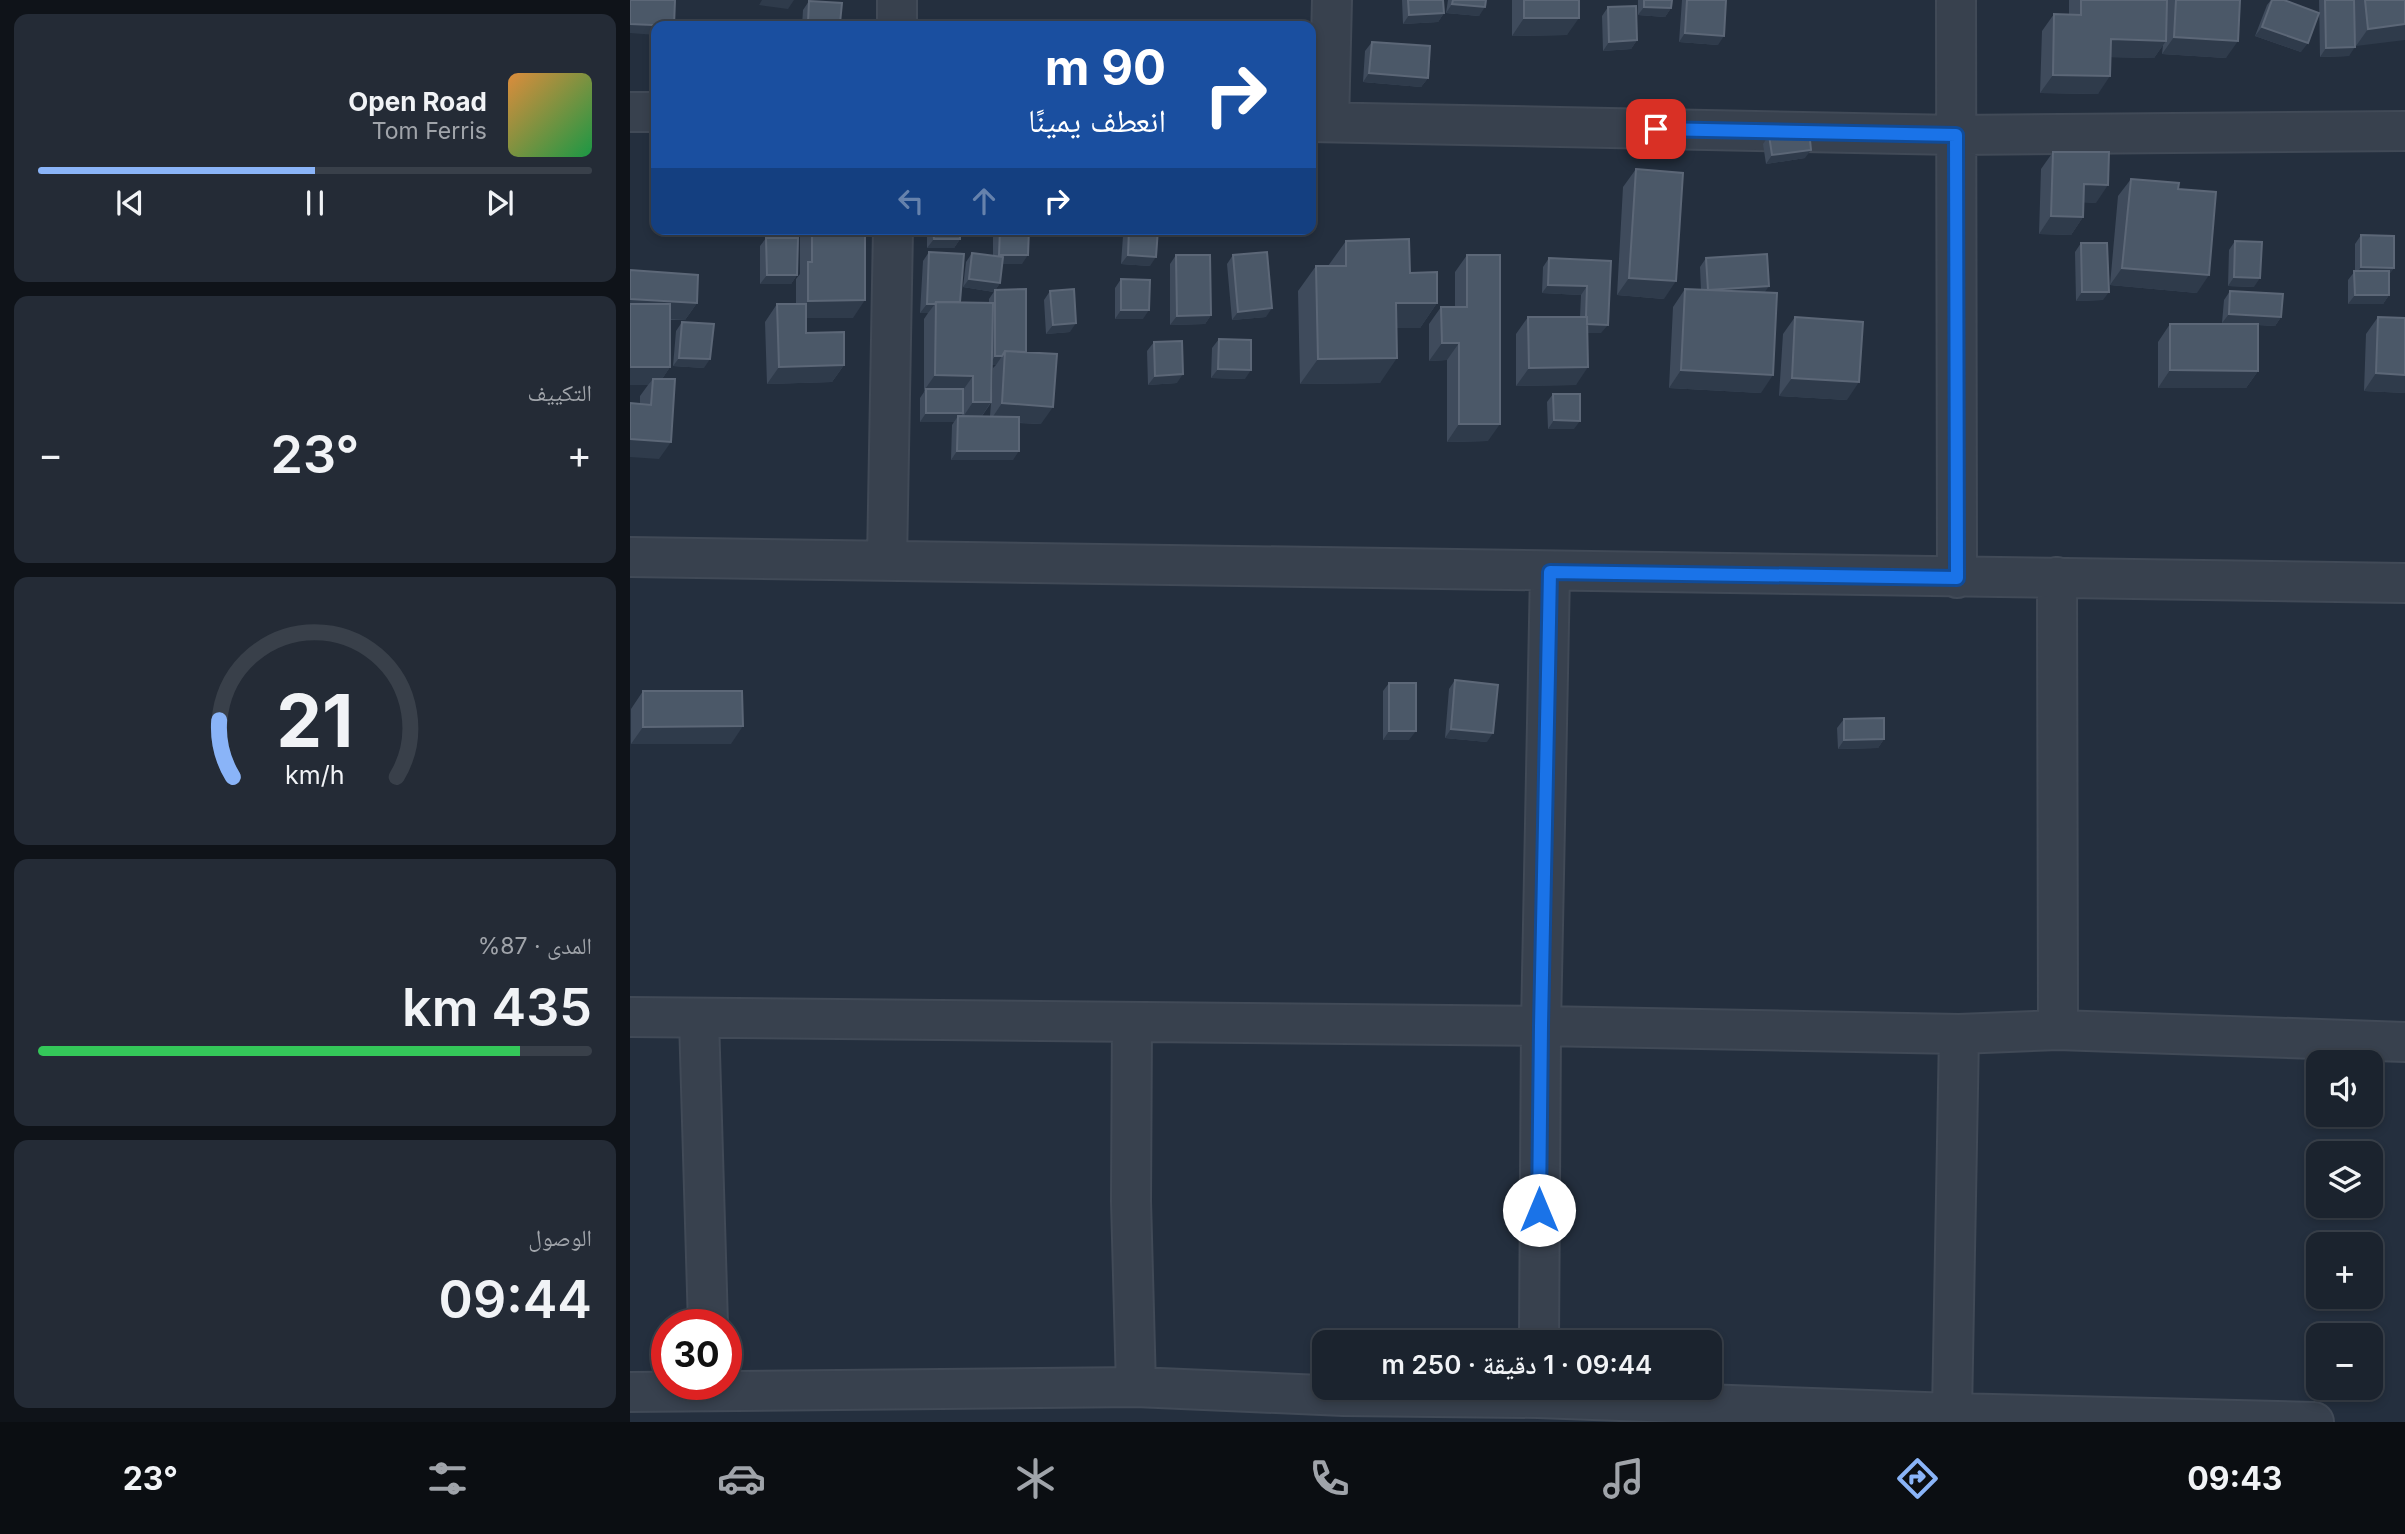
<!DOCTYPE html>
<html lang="ar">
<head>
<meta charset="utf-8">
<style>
	:root { --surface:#1b232e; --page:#242b36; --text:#f1f3f6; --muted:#a0a4aa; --line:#39404a; --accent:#8ab4f8 }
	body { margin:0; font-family:Inter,"Noto Naskh Arabic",sans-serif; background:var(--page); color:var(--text); direction:rtl; height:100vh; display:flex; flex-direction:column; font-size:26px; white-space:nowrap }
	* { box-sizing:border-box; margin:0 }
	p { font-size:23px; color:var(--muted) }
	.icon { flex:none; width:38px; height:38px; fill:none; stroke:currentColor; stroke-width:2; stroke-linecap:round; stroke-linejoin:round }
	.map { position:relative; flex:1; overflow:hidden; direction:ltr }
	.sheet { display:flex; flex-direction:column; gap:14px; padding:14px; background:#0f1319; width:630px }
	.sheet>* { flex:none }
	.guide { position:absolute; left:21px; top:21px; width:665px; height:214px; border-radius:14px; box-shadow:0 4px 10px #0003,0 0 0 2px var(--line); direction:rtl; background:#1a4fa0; color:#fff; overflow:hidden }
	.fabs { position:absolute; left:1676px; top:1050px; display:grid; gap:14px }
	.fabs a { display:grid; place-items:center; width:77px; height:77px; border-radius:14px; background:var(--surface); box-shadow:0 4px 10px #0003,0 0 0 2px var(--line); font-size:35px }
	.speed { position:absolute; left:21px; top:1309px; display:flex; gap:14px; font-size:35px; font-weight:700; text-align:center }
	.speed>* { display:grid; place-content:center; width:91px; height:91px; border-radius:50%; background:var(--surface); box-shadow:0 4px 10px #0003,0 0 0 2px var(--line); line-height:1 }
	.speed .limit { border:10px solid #d22; background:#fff; color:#111 }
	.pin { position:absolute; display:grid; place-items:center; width:60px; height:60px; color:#fff; margin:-30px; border-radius:14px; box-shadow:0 4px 10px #0006 }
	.me { position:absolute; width:77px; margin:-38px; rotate:0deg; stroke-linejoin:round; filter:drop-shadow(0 0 5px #0008) }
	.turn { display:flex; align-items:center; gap:24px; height:147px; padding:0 35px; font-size:32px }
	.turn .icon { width:91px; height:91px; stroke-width:2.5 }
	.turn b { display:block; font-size:49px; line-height:60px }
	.lanes { display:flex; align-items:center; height:66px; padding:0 35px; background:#0003; justify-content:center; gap:35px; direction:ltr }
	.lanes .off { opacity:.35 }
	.big { font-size:52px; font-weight:600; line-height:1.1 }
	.sheet .widget { flex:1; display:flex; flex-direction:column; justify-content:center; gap:10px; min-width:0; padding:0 24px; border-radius:14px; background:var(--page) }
	.sheet .dial { align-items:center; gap:0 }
	.dial svg { height:182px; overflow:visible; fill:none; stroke:var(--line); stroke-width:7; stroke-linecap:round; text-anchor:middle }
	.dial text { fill:var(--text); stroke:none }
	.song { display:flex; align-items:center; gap:21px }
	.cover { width:84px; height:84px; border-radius:10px; background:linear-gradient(135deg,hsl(30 70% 55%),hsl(140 70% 35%)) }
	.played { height:7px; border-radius:4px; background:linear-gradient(90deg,var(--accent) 50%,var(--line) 50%) }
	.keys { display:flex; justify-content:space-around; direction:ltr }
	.heat { display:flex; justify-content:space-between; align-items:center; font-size:38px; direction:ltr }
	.charge { height:10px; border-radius:5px; background:linear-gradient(90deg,#34c759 87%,var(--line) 0) }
	.trip { position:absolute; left:682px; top:1330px; width:410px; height:70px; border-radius:14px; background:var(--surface); box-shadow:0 4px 10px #0003,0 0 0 2px var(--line); font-weight:600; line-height:70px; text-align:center; direction:rtl }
	.dock { display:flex; height:112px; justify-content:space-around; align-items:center; background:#0b0e12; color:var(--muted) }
	.dock .icon { width:49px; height:49px }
	.dock .active { color:var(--accent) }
	.dock b { font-size:32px; color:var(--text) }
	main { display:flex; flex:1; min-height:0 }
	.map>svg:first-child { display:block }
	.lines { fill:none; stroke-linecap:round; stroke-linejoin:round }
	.minor-casing { stroke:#414a57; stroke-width:42 }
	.minor { stroke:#38414e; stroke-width:38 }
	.wall { fill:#3f4b5c; fill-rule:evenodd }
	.shaded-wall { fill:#2f3b4b }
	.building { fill:#4b5868; stroke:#5c6777; stroke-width:2 }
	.route-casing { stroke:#114b97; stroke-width:18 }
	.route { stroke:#1a73e8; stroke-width:12 }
</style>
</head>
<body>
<main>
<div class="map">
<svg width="1775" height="1422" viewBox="0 0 1775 1422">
	<rect width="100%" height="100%" fill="#242f3e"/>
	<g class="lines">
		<g class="minor-casing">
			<path id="minor" d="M1326 0 1327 578
				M267 26V0
				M0 112H26
				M681 122 1326 135 1775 131
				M699 122 702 0
				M0 557 1775 583
				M257 561 263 229
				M1427 577 1428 1030
				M0 1017 911 1026 1329 1034 1428 1030 1775 1042
				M69 1019 78 1325
				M502 1022 501 1201 506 1387
				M909 1342 911 1026 920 572
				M0 1392 506 1387 714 1396 908 1398 1322 1413 1684 1422
				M1322 1413 1329 1034"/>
		</g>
		<use href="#minor" class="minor"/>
	</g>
	<path class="wall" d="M772 0H813L814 13 808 22 773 24Z
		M818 0H856L849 16 816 13Z
		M882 0H949L937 35 882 36Z
		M1008 0H1042L1041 8 1035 17 1008 15Z
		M1052 0H1096L1088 45 1049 42Z
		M1439 0H1610L1596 58 1532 54 1533 45 1524 58 1480 57 1468 94 1410 93 1412 31 1424 14H1439Z
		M1641 0H1654L1671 52 1625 36 1637 5Z
		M1689 0H1775L1726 46 1725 35 1719 56 1690 57Z
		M179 1 208 26H172L173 10Z
		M978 7 1007 40 1001 49 973 51 972 16Z
		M742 42 798 78 791 87 733 82 735 51Z
		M1139 135 1175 158 1136 164 1133 144Z
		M1423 152 1466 203 1454 202 1453 217 1441 235 1409 234 1411 169Z
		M1006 169 1034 299 987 295 993 187Z
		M1501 179 1548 189 1567 293 1480 285 1488 196Z
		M170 229H235L223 318H176V333L214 365 202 382 137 384 135 322 147 304H166V279L170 274Z
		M297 229H330V239L324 248H297Z
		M368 229H399L392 264H372L370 283 364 292 333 287 336 262 342 253 363 256V236Z
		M495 229H533L529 235H527L520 266 491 264 493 236 496 232H495Z
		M1731 235 1764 268 1759 274V295L1753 304H1718V280L1725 271V244Z
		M136 238 167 275 161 284H130V246Z
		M716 241 780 273 807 303 790 328H767L750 383 670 384 668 291 686 266H698Z
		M1605 241 1624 287 1598 286 1599 250Z
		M1451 243 1473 300 1446 301 1445 252Z
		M299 252 330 302 359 303V299L365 290 396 352 411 424 389 423 383 460H321L322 425 324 422H290V398L294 392V319L298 313H290L293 261ZM362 365H366L363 368 362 396ZM361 403 360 416H352Z
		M546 255 581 315 575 324 540 325V264Z
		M603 255 636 317 602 320 597 264Z
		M837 255 858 441 817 442V360L799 361V324L811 307H825V272Z
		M919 258 981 261 971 333H957L946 385 886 386V334L898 317H950L951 295 912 293 913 267Z
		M1076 258 1135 293 1131 393 1039 388 1043 307 1055 289 1071 290 1070 267Z
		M0 270 67 303 55 320H40V367L32 379 29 459 10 404V396L18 385H0Z
		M491 279 513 319H485V288Z
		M420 291 440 332 416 334 414 300Z
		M1600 291 1651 317 1645 326 1628 325V371L1616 388H1528V342L1540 324H1617L1592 323 1594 300Z
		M1165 317 1217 400 1149 396 1153 334Z
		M1748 317 1775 393 1734 391 1736 334Z
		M52 322 74 368 43 366 46 331Z
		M589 339 615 379 581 378 582 348Z
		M524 342 547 383 518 385 517 351Z
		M923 394 944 429H918L917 402Z
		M825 680 857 742 815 738 819 689Z
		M759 683 779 740H753V691Z
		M13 691 101 744H1V709Z
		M1214 719 1254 739 1248 748 1208 749 1207 728Z"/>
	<path class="shaded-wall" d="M132 0H164L158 9 129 5Z
		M822 4 855 7 849 16 816 13Z
		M1014 7 1041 8 1035 17 1008 15Z
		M814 13 808 22 773 24 779 15Z
		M894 18H949L937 35 882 36Z
		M178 22 210 23 208 26H175Z
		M0 24 26 26V35L0 33Z
		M1775 24V40L1726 46 1738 29Z
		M1632 27 1678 43 1671 52 1625 36Z
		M1055 33 1094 36 1088 45 1049 42Z
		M1544 37 1608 41 1596 58 1532 54Z
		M1481 39 1536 41 1524 58 1469 57Z
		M1007 40 1001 49 973 51 979 42Z
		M1725 47 1719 56 1690 57 1696 48Z
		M739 73 798 78 791 87 733 82Z
		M1423 75 1480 76 1468 94 1410 93Z
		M1181 150 1175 158 1136 164 1142 155Z
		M1454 184 1478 185 1466 203 1442 202Z
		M1421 216 1453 217 1441 235 1409 234Z
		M499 229H533L529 235 499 232Z
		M588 229H617L611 236 585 233Z
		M304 239H330L324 248H297Z
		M369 255H398L392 264H363Z
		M498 255 526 257 520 266 491 264Z
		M1731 267 1764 268 1757 277 1725 276Z
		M1492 268 1579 275 1567 293 1480 285Z
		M137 275H167L161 284H130Z
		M1604 277 1630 278 1624 287 1598 286Z
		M999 278 1046 281 1034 299 987 295Z
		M339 279 370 283 364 292 333 287Z
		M918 285 957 286 951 295 912 293Z
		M1139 286 1133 295 1078 290Z
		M1452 292H1479L1473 300 1446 301Z
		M1725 295H1759L1753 304H1718Z
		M0 299 67 303 55 320 0 317Z
		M235 300 223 318H166L178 301Z
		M766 303H807L790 328H749Z
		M297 304H305L298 313H290Z
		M642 308 636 317 602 320 608 312Z
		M491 310H519L513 319H485Z
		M1599 314 1651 317 1645 326 1592 323Z
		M581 315 575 324 540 325 547 316Z
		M446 323 440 332 416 334 423 325Z
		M956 324 978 325 971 333H949Z
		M812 343H829L817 360 799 361Z
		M365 356H372L366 365H359Z
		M49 358 80 359 74 368 43 366Z
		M767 358 750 383 670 384 688 359Z
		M214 365 202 382 137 384 149 367Z
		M0 367H40L28 385 23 379 18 385H0Z
		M958 367 946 385 886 386 899 368Z
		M588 369 621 370 615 379 581 378Z
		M1051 370 1143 375 1131 393 1039 388Z
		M1540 370 1628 371 1616 388H1528Z
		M1746 373 1775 375V393L1734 391Z
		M553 374 547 383 518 385 525 376Z
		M305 375 343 376 331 393 296 389 293 392Z
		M1162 378 1229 382 1217 400 1149 396Z
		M343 402H361L349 420H331Z
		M372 403 423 407 411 424 360 421Z
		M296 413H333L328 420V416L324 422H290Z
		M924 420 950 421 944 429H918Z
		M829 424H870L858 441 817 442Z
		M0 439 41 442 29 459 0 457Z
		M327 451H389L383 460H321Z
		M113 726 101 744H1L13 727Z
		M821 729 863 733 857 742 815 738Z
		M759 731H786L779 740H753Z
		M1254 739 1248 748 1208 749 1214 740Z"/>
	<path class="building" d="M0 0H45L44 26 0 24Z
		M778 0H813L814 13 779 15Z
		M823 0H856L855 7 822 4Z
		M894 0H949V18H894Z
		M1014 0H1042L1041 8 1014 7Z
		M1057 0H1096L1094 36 1055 33Z
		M1451 0H1537L1536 41 1481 39 1480 76 1423 75 1424 14 1451 15Z
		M1546 0H1610L1608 41 1544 37Z
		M1642 0H1654L1689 13 1678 43 1632 27Z
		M1695 0H1724L1725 47 1696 48Z
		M1735 0H1775V24L1738 29Z
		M179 1 212 3 210 23 178 22Z
		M1006 6 1007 40 979 42 978 7Z
		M742 42 800 46 798 78 739 73Z
		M1179 130 1181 150 1142 155 1139 135Z
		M1423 152H1479L1478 185 1454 184 1453 217 1421 216Z
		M1006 169 1053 173 1046 281 999 278Z
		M1501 179 1549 183 1548 189 1586 192 1579 275 1492 268Z
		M182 229H235V300L178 301V262H182Z
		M303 229H330V239H304Z
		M370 229H399L398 255H369Z
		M499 229H528L526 257 498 255Z
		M1731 235 1764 236V268L1731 267Z
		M136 238H168L167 275H137Z
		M779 239 780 273 807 272V303H766L767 358 688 359 686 266H716V241Z
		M1605 241 1632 242 1630 278 1604 277Z
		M1451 243H1477L1479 292H1452Z
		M299 252 334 254 330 302H306L305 304H297Z
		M637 252 642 308 608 312 603 255Z
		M342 253 373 257 370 283 339 279Z
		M1137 254 1139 286 1078 290 1076 258Z
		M546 255H580L581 315 547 316Z
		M837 255H870V424H829V343H812L811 307H837Z
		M919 258 981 261 978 325 957 324V317H956L957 286 918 285Z
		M0 270 68 275 67 303 0 299Z
		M1724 271H1759V295H1725Z
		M491 279 520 280 519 310H491Z
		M396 289V352L375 351 372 356H365V290Z
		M444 289 446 323 423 325 420 291Z
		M1055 289 1147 293 1143 375 1051 370Z
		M1600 291 1653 294 1651 317 1599 314Z
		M306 302 363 303 361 402H343V376L305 375Z
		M0 304H40V367H0Z
		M147 304H176V333L214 332V365L149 367Z
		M898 317H957L958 367 899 368Z
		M1165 317 1233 322 1229 382 1162 378Z
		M1748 317 1775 318V375L1746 373Z
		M52 322 84 324 80 359 49 358Z
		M1540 324H1628V371L1540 370Z
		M589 339 621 340V370L588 369Z
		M552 341 553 374 525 376 524 342Z
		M375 351 427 354 423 407 372 403Z
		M23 379H45L41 442 0 439V403L21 405Z
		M296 389H333V413H296Z
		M923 394H950V421L924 420Z
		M328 416 389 417V451H327Z
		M825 680 868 685 863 733 821 729Z
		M759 683H786V731H759Z
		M13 691H112L113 726 13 727Z
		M1254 718V739L1214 740V719Z"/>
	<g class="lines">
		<g class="route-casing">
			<path id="route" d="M909 1210 911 1026 920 572 1327 578 1326 135 1026 129"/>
		</g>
		<use href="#route" class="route"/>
	</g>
</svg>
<div class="fabs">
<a><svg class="icon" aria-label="sound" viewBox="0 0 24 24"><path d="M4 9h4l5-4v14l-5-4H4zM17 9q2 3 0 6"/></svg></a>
<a><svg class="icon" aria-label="layers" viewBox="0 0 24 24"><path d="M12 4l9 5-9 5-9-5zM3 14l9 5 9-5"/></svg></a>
<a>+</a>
<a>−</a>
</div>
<div class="speed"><div class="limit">30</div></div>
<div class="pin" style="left:1026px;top:129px;background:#d93025"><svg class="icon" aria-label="arrive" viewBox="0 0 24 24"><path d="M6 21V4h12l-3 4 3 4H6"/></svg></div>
<svg class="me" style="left:909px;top:1210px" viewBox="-20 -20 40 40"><circle r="19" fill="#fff"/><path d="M0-13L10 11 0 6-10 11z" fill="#1a73e8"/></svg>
<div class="trip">09:44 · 1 دقيقة · 250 m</div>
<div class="guide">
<div class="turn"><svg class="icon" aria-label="right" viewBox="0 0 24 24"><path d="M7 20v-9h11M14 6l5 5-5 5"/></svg><div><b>90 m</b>انعطف يمينًا</div></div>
<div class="lanes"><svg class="icon off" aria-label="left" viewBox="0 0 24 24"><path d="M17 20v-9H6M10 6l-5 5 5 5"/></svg><svg class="icon off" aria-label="ahead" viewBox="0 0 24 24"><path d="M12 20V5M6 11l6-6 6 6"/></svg><svg class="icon" aria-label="right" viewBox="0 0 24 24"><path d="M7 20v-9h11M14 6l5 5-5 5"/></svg></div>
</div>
</div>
<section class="sheet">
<div class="widget">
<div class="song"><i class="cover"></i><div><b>Open Road</b><p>Tom Ferris</p></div></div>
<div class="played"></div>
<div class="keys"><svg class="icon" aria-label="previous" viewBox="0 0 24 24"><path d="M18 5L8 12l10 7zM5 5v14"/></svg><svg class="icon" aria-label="pause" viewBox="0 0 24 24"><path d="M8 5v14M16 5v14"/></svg><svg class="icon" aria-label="next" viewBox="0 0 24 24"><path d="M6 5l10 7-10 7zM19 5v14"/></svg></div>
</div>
<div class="widget"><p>التكييف</p>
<div class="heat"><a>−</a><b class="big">23°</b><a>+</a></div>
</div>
<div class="widget dial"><svg viewBox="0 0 100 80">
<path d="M14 69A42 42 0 1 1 86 69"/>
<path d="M14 69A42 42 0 0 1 8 44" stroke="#8ab4f8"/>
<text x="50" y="56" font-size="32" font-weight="700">21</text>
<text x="50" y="72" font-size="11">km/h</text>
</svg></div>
<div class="widget"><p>المدى · 87%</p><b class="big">435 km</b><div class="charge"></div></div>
<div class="widget"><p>الوصول</p><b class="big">09:44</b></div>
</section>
</main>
<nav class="dock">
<b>09:43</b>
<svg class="icon active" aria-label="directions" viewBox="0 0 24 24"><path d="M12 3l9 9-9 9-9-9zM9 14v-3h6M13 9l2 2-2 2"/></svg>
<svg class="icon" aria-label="music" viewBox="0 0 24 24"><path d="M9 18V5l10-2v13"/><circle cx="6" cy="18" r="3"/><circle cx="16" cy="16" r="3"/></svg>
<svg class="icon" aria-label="phone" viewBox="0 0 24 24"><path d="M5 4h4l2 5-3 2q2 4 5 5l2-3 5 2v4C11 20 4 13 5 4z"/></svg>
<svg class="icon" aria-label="climate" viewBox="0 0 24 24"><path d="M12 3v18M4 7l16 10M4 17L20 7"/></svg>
<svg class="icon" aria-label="car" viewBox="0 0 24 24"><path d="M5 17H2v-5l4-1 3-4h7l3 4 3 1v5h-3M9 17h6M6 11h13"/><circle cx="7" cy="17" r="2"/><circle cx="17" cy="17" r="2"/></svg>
<svg class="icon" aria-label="filters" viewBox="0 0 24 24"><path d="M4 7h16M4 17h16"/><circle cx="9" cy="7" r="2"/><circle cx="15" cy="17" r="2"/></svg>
<b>23°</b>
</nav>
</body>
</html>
